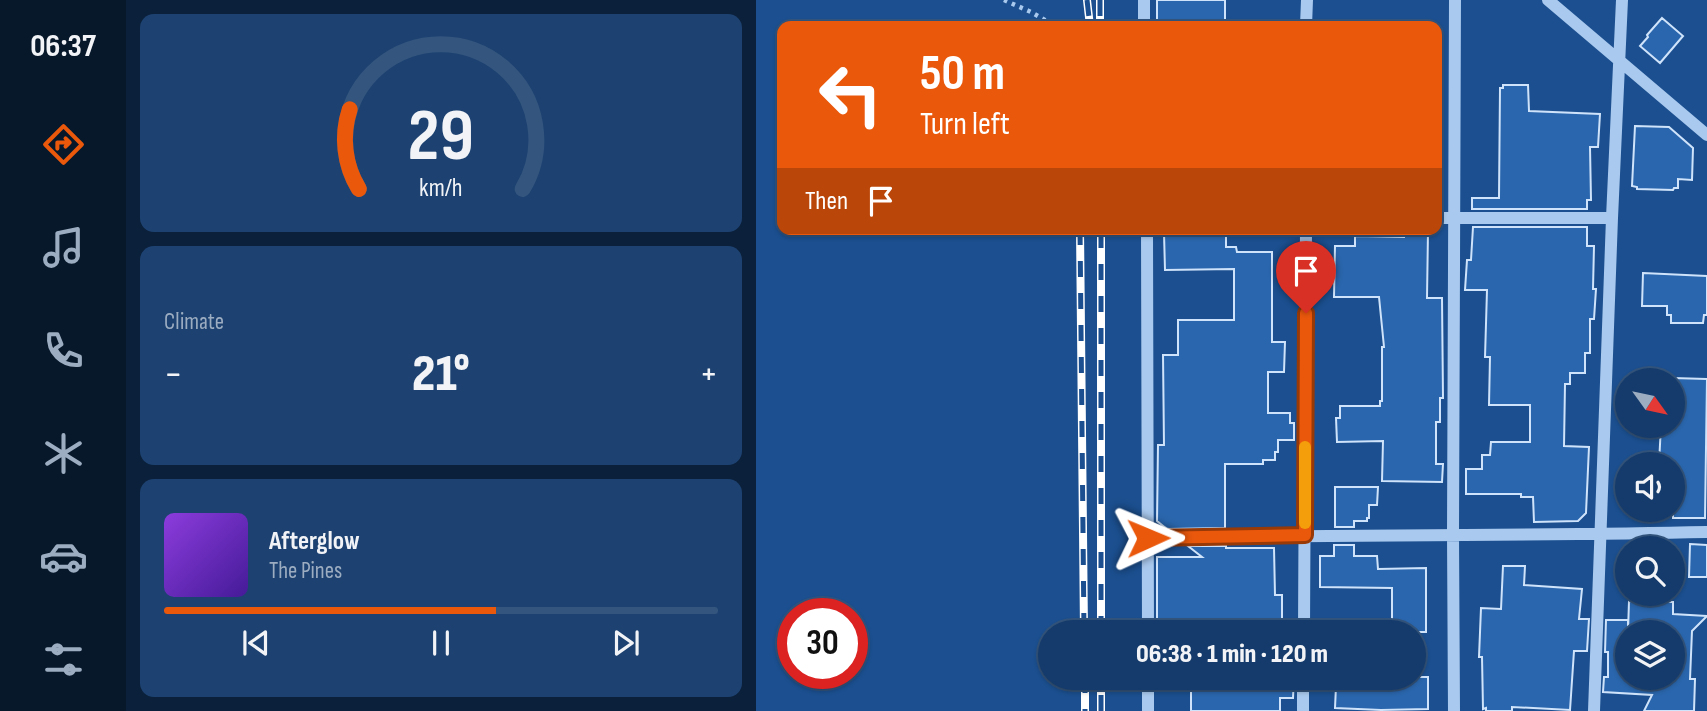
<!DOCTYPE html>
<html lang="en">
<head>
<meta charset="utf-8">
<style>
	:root { --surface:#143b6b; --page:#1d4271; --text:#f1f3f6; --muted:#9dadc1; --line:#33557e; --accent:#ea580c }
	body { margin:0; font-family:"Sofia Sans Condensed",sans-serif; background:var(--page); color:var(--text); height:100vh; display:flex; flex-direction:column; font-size:26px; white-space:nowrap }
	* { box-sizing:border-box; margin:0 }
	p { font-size:23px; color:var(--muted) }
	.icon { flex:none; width:38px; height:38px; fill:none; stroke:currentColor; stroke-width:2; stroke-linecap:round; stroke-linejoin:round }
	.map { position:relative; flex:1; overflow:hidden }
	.side { display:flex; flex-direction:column; gap:14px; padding:14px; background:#0b203b; width:630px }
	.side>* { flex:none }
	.top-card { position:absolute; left:21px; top:21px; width:665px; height:214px; border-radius:14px; box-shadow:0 2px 5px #0004,0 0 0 2px var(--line); background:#ea580c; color:#fff; overflow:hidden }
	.needle { width:46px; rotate:123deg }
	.tools { position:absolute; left:859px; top:368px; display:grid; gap:14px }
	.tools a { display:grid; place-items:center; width:70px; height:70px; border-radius:50%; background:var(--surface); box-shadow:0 2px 5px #0004,0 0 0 2px var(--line); font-size:35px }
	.speed { position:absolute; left:21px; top:598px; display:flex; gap:14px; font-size:35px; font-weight:700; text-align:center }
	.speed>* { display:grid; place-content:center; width:91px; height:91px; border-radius:50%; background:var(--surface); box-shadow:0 2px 5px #0004,0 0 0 2px var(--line); line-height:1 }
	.speed .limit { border:10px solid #d22; background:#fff; color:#111 }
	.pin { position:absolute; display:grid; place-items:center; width:60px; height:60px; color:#fff; margin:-72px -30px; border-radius:50% 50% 50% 0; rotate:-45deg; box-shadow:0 0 7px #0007 }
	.pin .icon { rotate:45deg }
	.me { position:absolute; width:77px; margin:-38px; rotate:89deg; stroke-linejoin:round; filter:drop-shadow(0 0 5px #0008) }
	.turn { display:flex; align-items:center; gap:24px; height:147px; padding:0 28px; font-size:32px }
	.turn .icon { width:91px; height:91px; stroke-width:2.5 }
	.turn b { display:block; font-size:49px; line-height:60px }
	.then { display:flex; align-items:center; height:66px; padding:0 28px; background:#0003; gap:14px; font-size:26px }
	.big { font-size:52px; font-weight:800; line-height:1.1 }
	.side .card { flex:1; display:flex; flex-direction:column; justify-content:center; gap:10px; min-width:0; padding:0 24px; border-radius:14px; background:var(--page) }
	.side .dial { align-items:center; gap:0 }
	.dial svg { height:182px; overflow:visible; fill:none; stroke:var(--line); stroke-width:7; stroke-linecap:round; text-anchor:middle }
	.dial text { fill:var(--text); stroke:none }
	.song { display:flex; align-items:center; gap:21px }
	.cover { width:84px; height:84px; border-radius:10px; background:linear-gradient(135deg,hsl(270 70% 55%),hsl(260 70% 35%)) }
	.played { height:7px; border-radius:4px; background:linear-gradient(90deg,var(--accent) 60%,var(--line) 60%) }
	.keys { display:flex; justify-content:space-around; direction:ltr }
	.heat { display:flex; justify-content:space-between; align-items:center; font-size:38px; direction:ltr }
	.trip { position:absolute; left:282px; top:620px; width:388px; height:70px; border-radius:35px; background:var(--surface); box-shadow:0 2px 5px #0004,0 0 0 2px var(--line); font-weight:800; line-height:70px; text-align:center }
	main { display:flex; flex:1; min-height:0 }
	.tabs { display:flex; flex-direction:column; width:126px; justify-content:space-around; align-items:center; background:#08182b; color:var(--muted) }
	.tabs .icon { width:49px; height:49px }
	.tabs .on { color:var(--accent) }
	.tabs b { font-size:32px; color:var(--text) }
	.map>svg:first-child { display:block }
	.building { fill:#2a66ad; stroke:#cfe3fa; stroke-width:2 }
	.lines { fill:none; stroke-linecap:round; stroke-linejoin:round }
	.path { stroke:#a9c9ee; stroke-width:4.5; stroke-dasharray:3.5 5; stroke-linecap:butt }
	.minor { stroke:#a9c9ee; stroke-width:12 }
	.rail-casing { stroke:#fff; stroke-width:8 }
	.rail { stroke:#1b4f8f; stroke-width:5; stroke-dasharray:16; stroke-linecap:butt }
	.route-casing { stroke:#983908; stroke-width:18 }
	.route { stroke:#ea580c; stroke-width:12 }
	.slow { stroke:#f59e0b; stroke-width:12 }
</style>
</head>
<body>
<main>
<nav class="tabs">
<b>06:37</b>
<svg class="icon on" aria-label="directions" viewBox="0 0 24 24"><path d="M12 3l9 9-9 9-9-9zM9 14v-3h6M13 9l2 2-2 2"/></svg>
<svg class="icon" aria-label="music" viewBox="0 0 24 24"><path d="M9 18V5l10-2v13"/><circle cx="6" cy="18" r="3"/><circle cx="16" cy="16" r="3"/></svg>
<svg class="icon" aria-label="phone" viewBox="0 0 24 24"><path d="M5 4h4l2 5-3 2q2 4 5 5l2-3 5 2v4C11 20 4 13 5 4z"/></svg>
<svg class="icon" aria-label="climate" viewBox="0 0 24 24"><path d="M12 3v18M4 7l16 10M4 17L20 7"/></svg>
<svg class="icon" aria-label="car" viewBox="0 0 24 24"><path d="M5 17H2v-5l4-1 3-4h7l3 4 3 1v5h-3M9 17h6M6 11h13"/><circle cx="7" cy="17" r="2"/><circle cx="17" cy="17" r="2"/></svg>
<svg class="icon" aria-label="filters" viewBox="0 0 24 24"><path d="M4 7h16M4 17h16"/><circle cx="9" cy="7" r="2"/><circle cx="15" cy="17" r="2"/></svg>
</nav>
<section class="side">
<div class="card dial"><svg viewBox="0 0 100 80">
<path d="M14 69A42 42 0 1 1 86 69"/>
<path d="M14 69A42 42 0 0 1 10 34" stroke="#ea580c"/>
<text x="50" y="56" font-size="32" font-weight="700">29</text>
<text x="50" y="72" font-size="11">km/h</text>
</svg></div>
<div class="card"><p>Climate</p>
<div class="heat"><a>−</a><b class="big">21°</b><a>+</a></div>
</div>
<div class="card">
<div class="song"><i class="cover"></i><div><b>Afterglow</b><p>The Pines</p></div></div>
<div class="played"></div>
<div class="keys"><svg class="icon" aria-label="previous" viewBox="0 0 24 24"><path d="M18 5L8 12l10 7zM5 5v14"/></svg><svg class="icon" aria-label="pause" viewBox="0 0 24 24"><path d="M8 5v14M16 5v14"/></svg><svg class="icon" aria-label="next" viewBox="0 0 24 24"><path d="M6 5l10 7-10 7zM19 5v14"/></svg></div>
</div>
</section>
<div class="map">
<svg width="951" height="711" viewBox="0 0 951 711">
	<rect width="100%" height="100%" fill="#1b4f8f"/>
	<path class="building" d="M401 0H469V26H401Z
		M906 18 927 36 904 63 884 46 892 37 891 35Z
		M747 85H772L773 111 844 114 842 147H834L835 200H831V209H716V198H743L744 88H747Z
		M879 126 913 127 937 148 936 180 922 179V188H918L917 190 881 189V187L876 186Z
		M717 227H831V246H838L837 289H840L838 319H834V353H829V373H814V384H809L808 446 833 447 830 513 822 521 778 522 777 497H765V494H710V469H726V455H734L735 442H774V405H733L734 357H729L731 290H709L711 260H715Z
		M648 231H672L671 298H686L687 398H684V422H680V464H687L686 482 626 481 627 441 581 442 580 418H584V406H624V401H626V347H628L623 297H578L579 246H599V236L648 237Z
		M435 232V235H470V247H480L481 252H516V342H529L528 372H512V413H534V423H538V440H522V452H519V460H507V464H469V528L411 529 401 521 402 445H408L407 355H422V320H478V269L409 270 408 233Z
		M887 273 951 276V315H948L947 323H915V315H911V306H886Z
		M917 378 951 379 949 518H917V464H903L905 425H917Z
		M579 487H622L621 505H613V518H611V521H598V527H579Z
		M934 544 951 545V577H933Z
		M578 545H598V556H621L622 569 670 568V632H636V588L564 587V556H578Z
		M432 546H470V548H518L519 595H526V622H522V632H430V629H401V557H446Z
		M747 566H769L768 585 826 589 823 619H833L831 651H818L814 710 756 707V711H730V708L727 709 726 657H723L725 608 745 609Z
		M873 601 917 602V614L951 616 936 631 934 679H939L938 711H888L896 695 847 692 848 677H852V652H849L850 620H872V677H917V632H872Z
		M435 677H538L537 698H524V711H435Z
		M584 677H672V709L625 710 579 708 580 686H584Z"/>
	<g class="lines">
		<path class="path" d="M248 0 275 12 299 26"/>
		<path class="minor" d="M792 0 951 135
			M388 26V0
			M550 26 551 0
			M681 218H856
			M391 229 392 632
			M392 538C578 535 765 536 951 532
			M548 632 550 229
			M392 711V677
			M547 711V677
			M698 711 697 535 699 0
			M838 711 856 218 866 0"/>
		<g class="rail-casing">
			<path id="rail" d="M331 0 334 26
				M344 0V26
				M324 229 328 632
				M345 632V229
				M329 677V711
				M345 711V677"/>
		</g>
		<use href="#rail" class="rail"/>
	</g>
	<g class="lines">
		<g class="route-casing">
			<path id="route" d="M392 538 549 535 550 313"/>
		</g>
		<use href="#route" class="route"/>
		<path class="slow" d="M549 523V447"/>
	</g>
</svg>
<div class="tools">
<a><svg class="needle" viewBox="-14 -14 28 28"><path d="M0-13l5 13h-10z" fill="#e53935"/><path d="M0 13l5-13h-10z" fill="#9dadc1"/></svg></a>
<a><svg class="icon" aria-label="sound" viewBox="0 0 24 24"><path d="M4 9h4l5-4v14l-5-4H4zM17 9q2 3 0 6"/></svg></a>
<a><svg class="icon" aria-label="search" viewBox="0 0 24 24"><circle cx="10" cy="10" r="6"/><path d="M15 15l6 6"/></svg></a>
<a><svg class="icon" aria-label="layers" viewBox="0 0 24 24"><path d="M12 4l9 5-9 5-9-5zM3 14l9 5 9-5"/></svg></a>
</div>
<div class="speed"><div class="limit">30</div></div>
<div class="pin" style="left:550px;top:313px;background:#d93025"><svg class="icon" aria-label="arrive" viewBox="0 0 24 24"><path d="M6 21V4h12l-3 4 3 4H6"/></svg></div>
<svg class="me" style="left:392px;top:538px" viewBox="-20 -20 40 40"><path d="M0-17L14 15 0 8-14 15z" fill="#ea580c" stroke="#fff" stroke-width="4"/></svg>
<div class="trip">06:38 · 1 min · 120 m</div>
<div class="top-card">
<div class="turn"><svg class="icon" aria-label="left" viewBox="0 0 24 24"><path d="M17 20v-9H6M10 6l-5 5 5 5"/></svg><div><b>50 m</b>Turn left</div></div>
<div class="then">Then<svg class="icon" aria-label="arrive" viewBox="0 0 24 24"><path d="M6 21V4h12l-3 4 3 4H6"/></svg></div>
</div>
</div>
</main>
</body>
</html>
